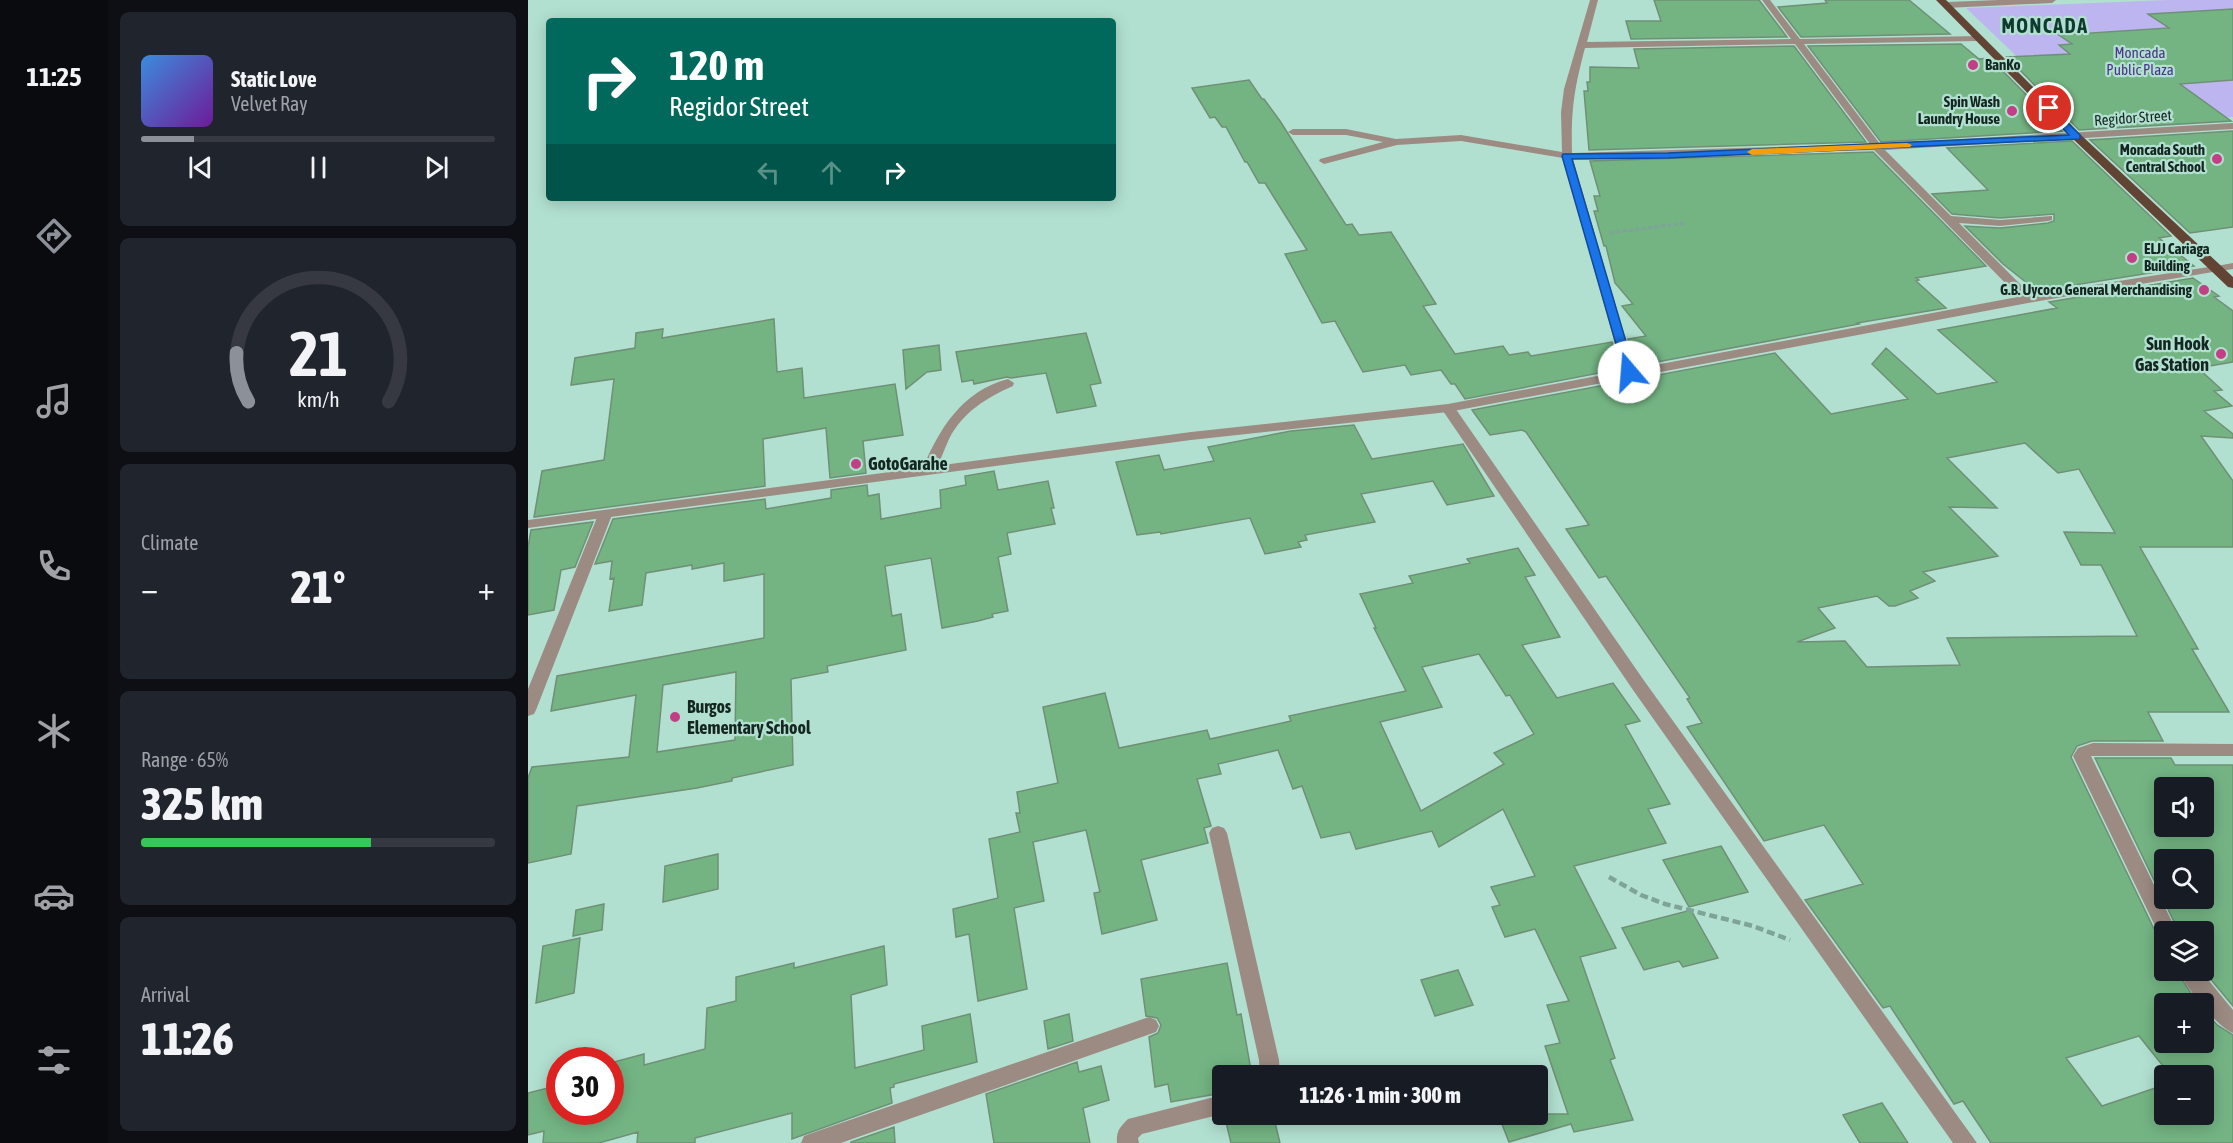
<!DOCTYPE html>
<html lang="en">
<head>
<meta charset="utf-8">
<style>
	:root { --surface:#171b24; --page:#20242c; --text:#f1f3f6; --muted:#9ea1a6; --line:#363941; --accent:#8c9099 }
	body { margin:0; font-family:"Asap Condensed",sans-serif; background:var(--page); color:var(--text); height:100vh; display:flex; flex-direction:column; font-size:22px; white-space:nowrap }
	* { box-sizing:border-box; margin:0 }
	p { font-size:20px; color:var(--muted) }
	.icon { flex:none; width:33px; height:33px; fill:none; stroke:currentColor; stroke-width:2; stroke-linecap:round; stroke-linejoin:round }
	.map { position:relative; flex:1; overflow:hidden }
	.drawer { display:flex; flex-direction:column; gap:12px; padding:12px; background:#0d0f14; width:420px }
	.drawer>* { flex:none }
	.banner { position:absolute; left:18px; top:18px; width:570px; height:183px; border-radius:6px; box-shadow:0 3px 15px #0003; background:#00695c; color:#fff; overflow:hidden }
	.controls { position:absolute; left:1626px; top:777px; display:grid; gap:12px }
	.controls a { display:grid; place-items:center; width:60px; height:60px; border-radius:6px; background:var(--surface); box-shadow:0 3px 15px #0003; font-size:30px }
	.speed { position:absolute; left:18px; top:1047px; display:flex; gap:12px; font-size:30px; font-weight:700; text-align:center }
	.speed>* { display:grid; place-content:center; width:78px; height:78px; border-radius:50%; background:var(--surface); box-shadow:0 3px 15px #0003; line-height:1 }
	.speed .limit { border:9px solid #d22; background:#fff; color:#111 }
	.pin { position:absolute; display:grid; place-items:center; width:51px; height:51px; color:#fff; margin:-26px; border:3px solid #fff; border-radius:50%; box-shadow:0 2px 6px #0007 }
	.me { position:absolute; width:66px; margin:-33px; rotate:342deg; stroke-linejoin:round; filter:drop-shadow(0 0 4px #0008) }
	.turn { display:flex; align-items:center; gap:21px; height:126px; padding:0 24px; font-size:27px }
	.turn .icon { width:78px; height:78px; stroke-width:2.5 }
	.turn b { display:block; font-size:42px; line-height:51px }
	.lanes { display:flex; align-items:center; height:57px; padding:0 24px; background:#0003; justify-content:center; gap:30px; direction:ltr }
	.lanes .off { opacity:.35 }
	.big { font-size:45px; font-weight:800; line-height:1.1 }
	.drawer .tile { flex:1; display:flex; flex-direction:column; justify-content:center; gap:9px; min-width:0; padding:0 21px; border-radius:9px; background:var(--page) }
	.drawer .dial { align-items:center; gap:0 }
	.dial svg { height:156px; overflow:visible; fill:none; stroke:var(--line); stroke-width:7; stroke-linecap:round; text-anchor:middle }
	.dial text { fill:var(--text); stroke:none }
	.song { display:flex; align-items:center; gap:18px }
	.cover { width:72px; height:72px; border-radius:9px; background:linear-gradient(135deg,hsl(210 70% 55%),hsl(280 70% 35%)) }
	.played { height:6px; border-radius:3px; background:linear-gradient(90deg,var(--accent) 15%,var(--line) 15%) }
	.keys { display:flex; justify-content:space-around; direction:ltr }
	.heat { display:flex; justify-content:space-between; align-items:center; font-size:33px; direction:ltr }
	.charge { height:9px; border-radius:4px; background:linear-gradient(90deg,#34c759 65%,var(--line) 0) }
	.trip { position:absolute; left:684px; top:1065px; width:336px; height:60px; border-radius:6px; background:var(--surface); box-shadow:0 3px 15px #0003; font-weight:800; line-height:60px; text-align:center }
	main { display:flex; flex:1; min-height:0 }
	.tab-bar { display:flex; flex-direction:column; width:108px; justify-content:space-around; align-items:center; background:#090b0e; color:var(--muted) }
	.tab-bar .icon { width:42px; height:42px }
	.tab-bar .active { color:var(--accent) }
	.tab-bar b { font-size:27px; color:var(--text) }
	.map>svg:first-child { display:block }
	.green { fill:#bdb5f0 }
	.building { fill:#74b483; stroke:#6f9076; stroke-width:1.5; fill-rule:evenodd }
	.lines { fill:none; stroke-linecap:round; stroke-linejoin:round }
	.path-far1 { stroke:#7ea397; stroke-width:3; stroke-dasharray:4.5 2; stroke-linecap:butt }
	.path { stroke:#7ea397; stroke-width:4.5; stroke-dasharray:8 4; stroke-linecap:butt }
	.service { fill:#9c8b82; fill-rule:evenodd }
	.minor { fill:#9c8b82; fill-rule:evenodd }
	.tertiary { fill:#9c8b82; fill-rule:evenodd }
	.trunk { fill:#624434; fill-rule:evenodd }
	.route { fill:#1a73e8; stroke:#114b97; stroke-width:1.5 }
	.slow { fill:#f59e0b }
	.poi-dot { fill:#c23f86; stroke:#b2e0d0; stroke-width:2 }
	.labels { text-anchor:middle; stroke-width:4.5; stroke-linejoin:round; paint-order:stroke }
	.far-park-label { font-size:15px; fill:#4a3685; stroke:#b2e0d0 }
	.far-poi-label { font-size:15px; font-weight:bold; fill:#142620; stroke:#b2e0d0; text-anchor:end }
	.far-street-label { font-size:15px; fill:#142620; stroke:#b2e0d0 }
	.poi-label { font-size:18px; font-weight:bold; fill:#142620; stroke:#b2e0d0; text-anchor:start }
	.far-district-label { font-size:20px; font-weight:bold; letter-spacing:1.5px; fill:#0e3b2e; stroke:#b2e0d0 }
</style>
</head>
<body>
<main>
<nav class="tab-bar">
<b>11:25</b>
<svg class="icon active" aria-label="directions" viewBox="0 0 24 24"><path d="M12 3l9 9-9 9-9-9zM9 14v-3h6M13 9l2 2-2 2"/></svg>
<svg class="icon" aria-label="music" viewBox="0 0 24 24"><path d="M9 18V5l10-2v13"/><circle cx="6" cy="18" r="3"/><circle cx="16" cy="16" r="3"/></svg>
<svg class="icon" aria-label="phone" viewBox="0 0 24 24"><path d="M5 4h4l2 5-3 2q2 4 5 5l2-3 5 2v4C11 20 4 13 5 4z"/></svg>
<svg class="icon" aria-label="climate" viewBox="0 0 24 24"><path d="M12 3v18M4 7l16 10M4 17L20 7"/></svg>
<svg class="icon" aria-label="car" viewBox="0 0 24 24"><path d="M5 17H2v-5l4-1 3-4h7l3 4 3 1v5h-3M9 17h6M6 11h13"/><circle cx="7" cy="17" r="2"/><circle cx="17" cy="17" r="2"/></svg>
<svg class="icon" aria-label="filters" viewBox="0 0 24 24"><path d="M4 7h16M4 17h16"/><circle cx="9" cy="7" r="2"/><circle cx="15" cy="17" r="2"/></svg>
</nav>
<section class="drawer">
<div class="tile">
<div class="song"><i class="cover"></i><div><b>Static Love</b><p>Velvet Ray</p></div></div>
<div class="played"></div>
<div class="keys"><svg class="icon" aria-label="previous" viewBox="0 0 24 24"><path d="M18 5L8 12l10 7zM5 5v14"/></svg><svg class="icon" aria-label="pause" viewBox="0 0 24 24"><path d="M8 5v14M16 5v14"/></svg><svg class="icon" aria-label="next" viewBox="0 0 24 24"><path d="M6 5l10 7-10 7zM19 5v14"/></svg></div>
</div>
<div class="tile dial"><svg viewBox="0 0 100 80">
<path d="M14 69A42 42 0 1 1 86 69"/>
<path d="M14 69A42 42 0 0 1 8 44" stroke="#8c9099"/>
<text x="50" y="56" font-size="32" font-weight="700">21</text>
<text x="50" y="72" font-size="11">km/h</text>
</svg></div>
<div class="tile"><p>Climate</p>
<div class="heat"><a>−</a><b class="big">21°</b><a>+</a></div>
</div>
<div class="tile"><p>Range · 65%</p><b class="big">325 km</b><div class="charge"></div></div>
<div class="tile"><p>Arrival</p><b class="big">11:26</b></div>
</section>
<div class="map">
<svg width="1705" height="1143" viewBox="0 0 1705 1143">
	<rect width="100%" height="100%" fill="#b2e0d0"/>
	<path class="green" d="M1640 0H1705V117L1562 126 1438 8Z"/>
	<path class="building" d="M1126 0H1231L1259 37 1103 39 1098 21H1133Z
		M1297 0H1381L1422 34 1273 37 1250 7 1299 3Z
		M1705 9V80L1652 84 1703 121 1551 130 1479 57 1542 54 1531 45 1544 44 1531 35 1641 28 1620 14Z
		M1433 44 1451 59 1462 58 1534 131 1353 142 1280 46Z
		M1266 46 1338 142 1061 150 1056 91H1060L1059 82H1062V67L1111 68 1106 49Z
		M721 80 734 99H736L752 121 818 225 824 224 831 235 863 232 908 304 895 306 927 354 975 346 981 355 1000 352 1003 356 1084 342 1092 369 937 399 927 384H923L913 370 883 375 877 365 835 372 807 321 794 323 757 254 779 250 737 183H731L719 162H717L698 127H694L687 117 682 118 664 88Z
		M1705 131V227L1662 233 1562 140Z
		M1544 141 1643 236 1631 238 1666 266 1509 291 1475 264 1437 226 1472 228 1520 223 1526 221V214L1472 218 1424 214 1404 194 1460 190 1419 148Z
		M1345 152 1458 266 1388 278 1391 280 1388 281 1418 308 1329 323 1331 324 1108 366 1100 339 1118 336 1094 306 1105 304 1087 283 1078 246H1076L1066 211H1070L1066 196H1072L1062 161Z
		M1665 278 1691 296 1686 297 1705 311V362L1670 368 1694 390 1686 391 1704 406 1676 411 1705 434V438L1673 436 1705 481V547H1612L1670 649H1664L1701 712H1620L1635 741H1564L1549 746 1543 757 1628 933 1636 941V970H1648L1670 1004H1636V1042H1676V1010L1689 1025 1705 1035V1143H1463L1435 1101 1426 1104 1362 1006 1355 1008 1277 900 1335 884 1296 825 1236 841 1159 727 1174 723 1159 699 1162 698 1078 576 1071 578 1038 529 1061 525 998 432 994 430 962 435 944 410 1247 353 1303 414 1380 399 1344 364 1358 348 1409 394 1469 382 1410 330 1529 308 1521 302ZM1497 443 1530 473 1551 469 1587 533 1536 532 1553 565H1573L1609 636 1419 638 1432 665 1339 667 1317 641 1269 642 1307 628 1290 608 1349 596 1361 606H1367L1390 598 1382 591 1407 581 1395 572 1470 556 1421 507 1469 508 1419 458ZM1611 1036 1643 1076H1676V1114H1636V1085L1574 1106 1538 1058Z
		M246 319 249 372 274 368 276 398 367 384 375 435 335 441 338 473 302 478 298 428 235 439 237 486 6 517 14 471 76 460 86 379 43 385 47 358 107 348 108 333 135 329 134 338Z
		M558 333 573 383 562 385 568 406 529 413 518 373 483 378 479 377 446 384 445 380 434 382 428 352Z
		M411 345 413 370 399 372 378 389 375 350Z
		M826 425 844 459 935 444 966 496 919 505 905 481 833 494 847 522 777 535 779 540 770 542 773 547 737 554 722 518 633 534 632 532 609 535 588 462 631 455 636 470 686 461 680 447 763 431Z
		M466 471 470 490 520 481 526 508H523L527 524 479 533 483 554 470 557 480 611 464 614 465 617 450 621 414 628 403 558 357 566 364 616 373 614 378 650 299 666 300 672 263 679 265 765 204 778V781L169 788 49 806 43 854 0 863V778L4 767 101 757 108 695 23 711 29 676 236 638V574L196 581V563L164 569V565L118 573 114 605 81 611 86 578 82 579 84 561 67 564 85 519 237 499 238 509 303 498V490L339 485 340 496 351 494 353 519 413 508 412 490 438 485 437 476ZM208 672 207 740 129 752 135 685Z
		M65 522 47 567 33 570 26 610 0 615V547L3 530Z
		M990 548 1007 575 997 577 1032 637 994 645 1029 698 1085 683 1112 721 1097 725 1142 804 1120 809 1138 843 1046 866 1088 948 1052 957 1087 1058 1082 1060 1105 1120 1046 1132 1043 1124 981 1142 970 1114H1040L1017 1046 1032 1043 1019 1005 1041 1001 1007 929 977 937 964 907 972 905 963 887 1007 876 975 809 911 847 904 831 828 849 822 832 793 838 774 786 765 789 750 750 690 764 693 774 669 779 683 826 676 828 680 843 613 860 629 920 574 934 566 893 572 892 558 830 505 842 516 901 486 908 499 989 450 1001 441 934 428 937 425 909 470 898 461 839 492 832 488 813H492L489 792 530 783 515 707 577 693 591 748 679 730 682 739 763 721 761 716 878 691 846 628H848L832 594 885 583 881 576 942 563 939 559ZM951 654 978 696 982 695 1006 734 966 753 976 764 893 811 852 722 914 707 894 667Z
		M1567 758H1643L1647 765H1705V1006L1675 970 1676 932H1651ZM1636 788H1676V826H1636ZM1636 860H1676V898H1636Z
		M1193 846 1220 892 1161 907 1135 860Z
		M190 854V889L135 902 137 866Z
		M76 904 74 930 45 936 48 910Z
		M1163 910 1190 958 1155 967 1151 961 1116 970 1094 928Z
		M52 938 46 993 8 1003 15 946Z
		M356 946 359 985 323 995 327 1068 396 1050 394 1026 442 1014 449 1062 366 1084V1087L362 1088 364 1103 264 1139V1113L167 1138V1143H109L110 1132 71 1143H15L16 1131 0 1135V1093L32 1085V1112H82V1063L116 1054V1065L177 1049 179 1008 208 1001V977L266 963V968Z
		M699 963 709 1015 713 1014 724 1076H694V1093L643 1102 640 1084 627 1087 621 1037 630 1033 633 1025 629 1018 618 1016 613 979Z
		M930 970 945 1005 907 1016 893 980Z
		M541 1014 545 1041 520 1049 516 1021Z
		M549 1062 551 1072 573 1066 581 1100 555 1108 562 1143H466L458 1094Z
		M1354 1103 1380 1143H1332L1315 1115Z
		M696 1114H745L752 1143H703Z
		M366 1127 367 1143H323V1142Z"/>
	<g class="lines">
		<path class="path-far1" d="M1081 233 1158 223"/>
		<path class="path" d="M1081 877 1113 895 1137 904 1225 926 1262 940"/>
		<path class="service" d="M480 379 486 383 485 386C458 398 435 412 421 439 416 450 412 462 406 473H396L394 470C411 429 434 391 480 379Z
			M1565 743 1705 744V756H1563L1649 932H1636V939L1630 932 1545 756 1550 748Z
			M1650 970H1672L1705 1010V1033C1689 1027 1658 987 1650 970Z"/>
		<path class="minor" d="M1062 0H1070L1059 42 1263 39 1234 0H1242L1272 39 1454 36V40L1451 41 1276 44 1352 144 1705 123V129L1357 150 1423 216 1472 220 1524 216V220L1520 221 1472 226 1431 223 1504 296V302H1496L1346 150 1045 159 1107 372 1101 376 1095 372 1035 158 933 141 869 145 796 164 791 161 792 159 855 142 818 135H765L760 132 765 129H818L868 139 933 135 1034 152 1033 112 1036 89ZM1267 44 1342 144 1044 153C1043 110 1046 89 1057 48Z
			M1470 0H1528L1524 3 1418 8 1414 5 1418 2Z
			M1705 263V269L1687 272 1681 269 1683 267Z
			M920 404 925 405 1117 682 1449 1143H1425L1105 690 913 408Z
			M77 511 84 515 8 710 6 714 0 716V689L70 515Z
			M690 826 696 828 699 833 751 1060 752 1076H732L731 1060 681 833 684 828Z
			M621 1017 628 1020 631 1026 628 1032 313 1143H273L276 1136 284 1133Z
			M694 1095V1114L614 1134 610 1138 611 1143H589C588 1131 592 1127 600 1119Z"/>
		<path class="tertiary" d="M1687 266 1693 269 1691 271 1500 303 920 412 663 440 0 528V520L663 432 920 404 1500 295Z"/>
		<path class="trunk" d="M1408 0H1418L1553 135 1705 277V288L1700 287 1545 139Z"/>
	</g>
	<path class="route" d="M1517 107H1524L1552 135V139L1140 158 1044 159 1107 372 1101 376 1096 372 1034 156 1035 154 1140 153 1541 135 1517 110Z"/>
	<path class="slow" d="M1379 143 1384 145 1382 147 1224 155 1219 152 1224 149Z"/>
	<g class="poi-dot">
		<circle cx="1445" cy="65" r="6"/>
		<circle cx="1484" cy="111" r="6"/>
		<circle cx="1689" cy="159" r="6"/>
		<circle cx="1604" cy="258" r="6"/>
		<circle cx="1676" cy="290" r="6"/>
		<circle cx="1693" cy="354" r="6"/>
		<circle cx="328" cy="464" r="6"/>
		<circle cx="147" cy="717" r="6"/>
	</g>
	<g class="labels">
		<g class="far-park-label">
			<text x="1612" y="58">Moncada<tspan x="1612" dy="17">Public Plaza</tspan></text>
		</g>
		<g class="far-poi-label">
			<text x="1457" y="70" text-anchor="start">BanKo</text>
			<text x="1472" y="107">Spin Wash<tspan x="1472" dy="17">Laundry House</tspan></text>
			<text x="1677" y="155">Moncada South<tspan x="1677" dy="17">Central School</tspan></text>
			<text x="1616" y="254" text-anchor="start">ELJJ Cariaga<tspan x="1616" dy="17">Building</tspan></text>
			<text x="1664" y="295">G.B. Uycoco General Merchandising</text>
		</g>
		<g class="far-street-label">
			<text transform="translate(1605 118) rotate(-4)" y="5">Regidor Street</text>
		</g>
		<g class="poi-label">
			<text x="1681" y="350" text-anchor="end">Sun Hook<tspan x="1681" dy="21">Gas Station</tspan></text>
			<text x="340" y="470">GotoGarahe</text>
			<text x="159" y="713">Burgos<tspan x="159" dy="21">Elementary School</tspan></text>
		</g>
		<g class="far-district-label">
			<text x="1517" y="33">MONCADA</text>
		</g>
	</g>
</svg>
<div class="controls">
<a><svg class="icon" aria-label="sound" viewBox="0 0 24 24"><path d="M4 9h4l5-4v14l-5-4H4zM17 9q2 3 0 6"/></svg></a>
<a><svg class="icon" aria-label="search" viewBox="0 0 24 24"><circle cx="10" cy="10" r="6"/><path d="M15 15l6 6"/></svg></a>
<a><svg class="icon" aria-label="layers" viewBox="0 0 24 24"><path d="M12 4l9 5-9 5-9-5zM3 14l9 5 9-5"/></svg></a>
<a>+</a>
<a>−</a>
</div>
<div class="speed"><div class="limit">30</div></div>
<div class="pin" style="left:1521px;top:108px;background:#d93025"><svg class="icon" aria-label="arrive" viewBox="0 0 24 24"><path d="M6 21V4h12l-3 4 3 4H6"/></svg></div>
<svg class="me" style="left:1101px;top:372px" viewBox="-20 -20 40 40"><circle r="19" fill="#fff"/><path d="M0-13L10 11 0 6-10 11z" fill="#1a73e8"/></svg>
<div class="trip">11:26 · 1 min · 300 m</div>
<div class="banner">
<div class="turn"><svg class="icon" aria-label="right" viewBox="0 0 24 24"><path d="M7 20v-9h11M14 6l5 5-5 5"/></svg><div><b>120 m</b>Regidor Street</div></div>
<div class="lanes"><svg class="icon off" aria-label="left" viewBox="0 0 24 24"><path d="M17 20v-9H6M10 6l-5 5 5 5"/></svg><svg class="icon off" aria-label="ahead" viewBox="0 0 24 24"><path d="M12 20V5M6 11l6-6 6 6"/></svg><svg class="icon" aria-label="right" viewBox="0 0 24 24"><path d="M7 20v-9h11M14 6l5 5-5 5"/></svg></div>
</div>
</div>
</main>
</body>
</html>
